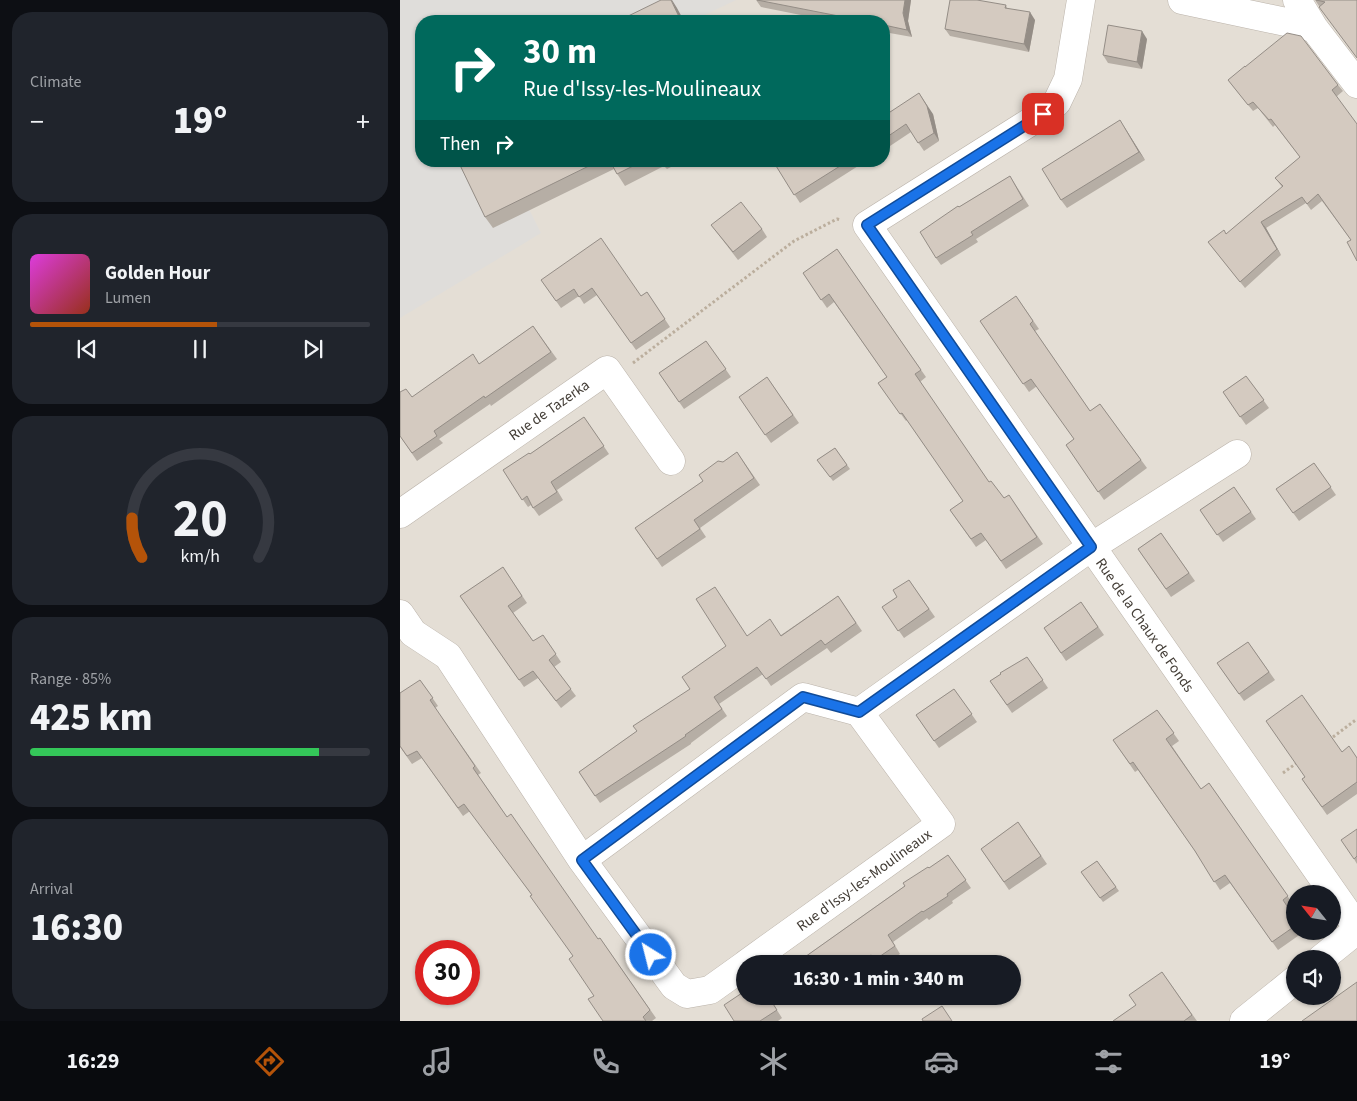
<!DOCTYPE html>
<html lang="en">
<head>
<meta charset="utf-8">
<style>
	:root { --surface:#171b24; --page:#20242c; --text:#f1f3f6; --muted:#9ea1a6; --line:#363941; --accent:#b45309 }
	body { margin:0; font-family:"Source Sans 3",sans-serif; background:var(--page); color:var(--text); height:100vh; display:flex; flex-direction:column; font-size:19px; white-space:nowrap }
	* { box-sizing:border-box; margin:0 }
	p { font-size:16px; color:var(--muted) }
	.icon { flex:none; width:28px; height:28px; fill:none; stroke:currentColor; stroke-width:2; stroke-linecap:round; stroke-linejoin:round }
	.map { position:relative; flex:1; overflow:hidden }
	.side { display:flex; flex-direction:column; gap:12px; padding:12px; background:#0d0f14; width:400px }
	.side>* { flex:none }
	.banner { position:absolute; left:15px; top:15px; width:475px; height:152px; border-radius:20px; box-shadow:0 1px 4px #0004; background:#00695c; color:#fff; overflow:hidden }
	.needle { width:32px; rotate:300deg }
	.tools { position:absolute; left:886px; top:885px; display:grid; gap:10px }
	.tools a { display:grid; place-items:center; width:55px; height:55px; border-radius:50%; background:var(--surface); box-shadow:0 1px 4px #0004; font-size:25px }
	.speed { position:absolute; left:15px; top:940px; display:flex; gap:10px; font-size:25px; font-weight:700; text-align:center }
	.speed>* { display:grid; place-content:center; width:65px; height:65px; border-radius:50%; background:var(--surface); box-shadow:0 1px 4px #0004; line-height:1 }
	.speed .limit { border:8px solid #d22; background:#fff; color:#111 }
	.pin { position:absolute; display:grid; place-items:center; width:42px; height:42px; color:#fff; margin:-21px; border-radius:10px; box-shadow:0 2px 8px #0006 }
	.me { position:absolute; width:55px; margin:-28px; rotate:324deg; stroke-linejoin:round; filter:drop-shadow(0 0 4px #0008) }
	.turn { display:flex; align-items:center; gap:18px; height:105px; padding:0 25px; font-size:22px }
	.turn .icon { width:65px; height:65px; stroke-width:2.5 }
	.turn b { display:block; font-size:35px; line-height:42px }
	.then { display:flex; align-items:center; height:48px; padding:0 25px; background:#0003; gap:10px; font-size:19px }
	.big { font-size:38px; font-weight:800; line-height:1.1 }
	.side .widget { flex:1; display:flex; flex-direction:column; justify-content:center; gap:8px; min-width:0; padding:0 18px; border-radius:20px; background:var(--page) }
	.side .dial { align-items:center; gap:0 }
	.dial svg { height:130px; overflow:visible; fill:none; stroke:var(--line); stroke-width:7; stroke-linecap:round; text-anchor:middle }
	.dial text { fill:var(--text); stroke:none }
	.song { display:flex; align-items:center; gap:15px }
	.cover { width:60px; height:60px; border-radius:8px; background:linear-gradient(135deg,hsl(300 70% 55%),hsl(10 70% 35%)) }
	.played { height:5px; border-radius:2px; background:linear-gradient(90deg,var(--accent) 55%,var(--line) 55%) }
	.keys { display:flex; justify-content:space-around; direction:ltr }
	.heat { display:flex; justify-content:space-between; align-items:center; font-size:28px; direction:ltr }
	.charge { height:8px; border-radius:4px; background:linear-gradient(90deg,#34c759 85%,var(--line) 0) }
	.trip { position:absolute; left:336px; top:955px; width:285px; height:50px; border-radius:25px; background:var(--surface); box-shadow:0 1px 4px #0004; font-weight:800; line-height:50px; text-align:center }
	.menu { display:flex; height:80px; justify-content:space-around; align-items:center; background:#090b0e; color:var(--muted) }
	.menu .icon { width:35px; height:35px }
	.menu .current { color:var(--accent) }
	.menu b { font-size:22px; color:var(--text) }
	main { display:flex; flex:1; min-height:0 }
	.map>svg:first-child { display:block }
	.residential { fill:#e4ded5; fill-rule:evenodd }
	.parking { fill:#dfddda }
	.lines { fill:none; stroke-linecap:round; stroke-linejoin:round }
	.minor-casing { stroke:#bbb3aa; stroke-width:29 }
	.path { stroke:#bbae9d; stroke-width:3; stroke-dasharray:2.5 2.5; stroke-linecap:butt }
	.minor { stroke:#fff; stroke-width:28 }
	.wall { fill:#b6aea5 }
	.shaded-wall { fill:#948d86 }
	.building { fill:#d4cac0; stroke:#948d86 }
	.route-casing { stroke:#114b97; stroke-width:12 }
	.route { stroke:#1a73e8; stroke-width:9 }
	.labels { text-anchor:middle; stroke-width:5; stroke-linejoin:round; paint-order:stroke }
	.street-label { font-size:15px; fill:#433d36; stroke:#fff }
</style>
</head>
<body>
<main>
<section class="side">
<div class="widget"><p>Climate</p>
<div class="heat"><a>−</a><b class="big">19°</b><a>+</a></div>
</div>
<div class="widget">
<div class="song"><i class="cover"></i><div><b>Golden Hour</b><p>Lumen</p></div></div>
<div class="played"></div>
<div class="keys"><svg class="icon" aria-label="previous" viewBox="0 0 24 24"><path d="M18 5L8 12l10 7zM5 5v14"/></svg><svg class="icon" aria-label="pause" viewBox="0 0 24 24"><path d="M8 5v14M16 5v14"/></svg><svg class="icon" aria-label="next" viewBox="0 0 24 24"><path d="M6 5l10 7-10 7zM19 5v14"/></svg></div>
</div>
<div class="widget dial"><svg viewBox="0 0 100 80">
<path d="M14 69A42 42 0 1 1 86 69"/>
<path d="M14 69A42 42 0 0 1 8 45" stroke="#b45309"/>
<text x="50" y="56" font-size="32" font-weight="700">20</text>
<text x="50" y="72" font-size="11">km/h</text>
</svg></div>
<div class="widget"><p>Range · 85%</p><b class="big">425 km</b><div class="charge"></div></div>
<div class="widget"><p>Arrival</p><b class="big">16:30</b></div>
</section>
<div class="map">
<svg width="957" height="1021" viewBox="0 0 957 1021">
	<rect width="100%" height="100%" fill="#f1ece6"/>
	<path class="residential" d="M0 0H957V1021H0ZM21 21H484V161H21ZM895 894H932V931H895ZM26 951H69V994H26ZM895 959H932V996H895ZM345 964H612V996H345Z"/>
	<path class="parking" d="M0 0H336L292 21H21V161H105L141 233 0 318Z"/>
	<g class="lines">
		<g class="minor-casing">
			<path id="minor" d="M681 0 668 79 657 102 643 114 467 225 957 927
				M782 0 914 28 957 84
				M897 0 914 28
				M0 514 207 370 271 461
				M0 614 13 633 48 656 182 860 274 986 287 994 310 990 345 965
				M182 860 403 697 459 712
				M921 959 957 930
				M346 964 541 824 459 712 691 547 837 454
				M844 1021 895 980"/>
		</g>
		<path class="path" d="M233 363 394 241 437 219 441 220
			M929 740 957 719
			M883 773 898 762"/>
		<use href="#minor" class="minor"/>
	</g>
	<path class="wall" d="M356 0H511L508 21 512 37 484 32V21H431L361 7Z
		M915 0H957L919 6Z
		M606 5 607 8 635 20 629 52 550 36 545 29Z
		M747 39 742 69 708 63 703 55Z
		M845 67 938 85 943 91 936 97 951 240 922 201 911 210 906 203 866 228 881 255 845 288 808 242 826 234 882 187 875 178 900 157 875 125 873 127 858 108 853 111 828 80Z
		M533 114 539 141 524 151 511 132 484 150V116Z
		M725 128 745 160 667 208 661 200Z
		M58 161H283L267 169 264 166 225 186 214 169 93 228 85 217Z
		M373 161H466L400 203Z
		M610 176 629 206 576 239 578 242 541 265 536 258 559 207Z
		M311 225 362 229 367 237 338 260Z
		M437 249 526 377 520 382 589 482 604 498 609 495 643 544 606 569 586 540 576 547 550 510 563 501 507 420 506 421 478 383 487 377 434 302 427 308 403 273Z
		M141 280 241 296 247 292 270 327 236 350 197 295 184 304 179 296 161 308Z
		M616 296 639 329 635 331 690 411 700 404 747 468 704 500 666 445 674 439 637 386 629 392 580 321Z
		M133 326 157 359 91 406 90 404 39 439 43 443 17 461 0 436 12 397 79 364Z
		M306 341 331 377 284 409 259 373Z
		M846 376 869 408 846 425 823 392Z
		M367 377 399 423 371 443 339 397Z
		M184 417 209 454 157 490 163 500 139 516 131 505 128 507 103 470 130 454Z
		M435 448 450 469 433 481 417 460Z
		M337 452 360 485 300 528 306 537 262 567 235 528 303 481 323 462Z
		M914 463 936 495 899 521 876 489Z
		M834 487 856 519 823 542 800 510Z
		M761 533 795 581 771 597 738 549Z
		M103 567 127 603 113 613 133 641 143 635 161 662 154 667 176 696 161 708 138 678 124 687 60 596Z
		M509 580 535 617 504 638 482 607 497 597Z
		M438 596 462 631 431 653 427 648 371 686 363 674 319 704 327 716 291 743V744L200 803 179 772 237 731 290 689 347 636 381 635Z
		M681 602 704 635 666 661 644 628Z
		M848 642 875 680 844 701 817 663Z
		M627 657 648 688 612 713 590 681Z
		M20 680 38 706 35 708 81 773 78 775 107 817 198 939 200 938 256 1018 252 1021H203L194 996 173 956 132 895 70 811 63 816 22 758 12 764 0 747Z
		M554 689 577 722 539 748 516 715Z
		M757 710 779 741 772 746 801 789 809 783 893 904 888 907 895 917V931H905L878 950 830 883 820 890 795 851 738 770 735 772 713 740Z
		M942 752 957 757V794L927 815 902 779Z
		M618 822 647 864 609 890 581 849Z
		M957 829V864L954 859Z
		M548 855 571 888 552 901 553 903 529 920 527 918 493 942 500 954 485 964H477L476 962 474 964H395Z
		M697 861 719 891 703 902 681 872Z
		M762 972 797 1021H713L736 1005Z
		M368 996 382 1018 378 1021H334Z"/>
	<path class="shaded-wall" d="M271 0H272L277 8 284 21H281Z
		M505 0H511L508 21 512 37 507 30 503 13Z
		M630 12 635 20 629 52 624 44Z
		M742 31 747 39 742 69 737 62Z
		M519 93 533 114 539 141 534 133Z
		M720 120 745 160 739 152Z
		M861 222 866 228 881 255 877 249Z"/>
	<path class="building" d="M261 0H271L281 21H218Z
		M357 0H505L503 13 507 30 484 25V21H464Z
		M550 0H577L606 5 605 8 630 12 624 44 545 29Z
		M916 0H957V58L919 7 925 2Z
		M708 25 742 31 737 62 703 55Z
		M887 33 901 36 938 85 932 90 957 124V261L947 242 951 240 918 194 907 204 902 197 861 222 877 249 840 282 808 242 824 230 826 234 883 186 875 178 900 157 871 119 869 120 853 102 848 105 828 80 845 66V67Z
		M519 93 527 106 534 133 518 143 506 124 484 139V116Z
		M720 120 739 152 661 200 642 169Z
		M58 161H199L85 217Z
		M210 161H243L217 174Z
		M373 161H448L394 195Z
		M610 176 623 199 571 232 573 235 536 258 520 232 558 206 559 207Z
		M341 202 362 229 333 252 311 225Z
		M201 238 241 296 247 292 265 319 231 343 192 288 179 297 174 289 156 301 141 280Z
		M437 249 521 370 515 374 589 482 591 481 604 498 609 495 637 537 601 561 581 533 571 539 550 510 563 501 502 413 500 414 478 383 487 377 429 294 421 300 403 273Z
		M616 296 633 321 630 324 690 411 700 404 741 460 698 492 666 445 674 439 631 379 623 384 580 321Z
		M133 326 151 352 85 398 84 396 34 431 37 436 12 453 0 436V392L6 389 12 397 73 354 79 364Z
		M306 341 326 369 279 402 259 373Z
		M846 376 864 400 840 417 823 392Z
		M367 377 393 415 365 435 339 397Z
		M184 417 204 446 151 482 157 492 133 508 127 496 122 500 103 470 129 453 130 454Z
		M435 448 447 465 430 477 417 460Z
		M337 452 354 478 294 520 300 529 257 559 235 528 303 481 299 475 318 461 323 462Z
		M914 463 931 487 893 513 876 489Z
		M834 487 851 512 817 535 800 510Z
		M761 533 789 573 766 589 738 549Z
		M103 567 122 596 108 606 133 641 143 635 156 654 149 660 171 689 156 701 133 671 119 680 60 596Z
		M509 580 529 609 498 631 482 607 497 597 493 590Z
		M315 587 347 636 370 619 381 636 438 596 456 623 425 645 421 640 366 679 357 667 314 697 322 709 285 735 286 736 195 796 179 772 237 731 233 726 290 689 282 677 326 646 296 599Z
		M681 602 698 627 661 653 644 628Z
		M848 642 869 672 839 694 817 663Z
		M627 657 643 680 607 705 590 681 601 674 600 673Z
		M20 680 33 698 30 700 75 766 73 768 107 817 111 814 198 939 200 938 250 1010 243 1017 246 1021H203L188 999 194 996 169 959 173 956 130 896 132 895 64 804 58 808 17 751 7 756 0 746V693Z
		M554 689 572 714 534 741 516 715Z
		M902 695 942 752 949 746 957 758V782L922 807 902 779 905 777 866 721Z
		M757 710 774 733 766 739 801 789 809 783 888 896 883 900 895 918V926L872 942 825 875 814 882 795 851 733 762 730 764 713 740Z
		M618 822 641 856 604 882 581 849Z
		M957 829V856L954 859 941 840Z
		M548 855 566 880 547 894 548 896 523 912 522 911 488 935 495 946 476 959 471 955 458 964 454 958 446 964H395L505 886 503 883 528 867 529 868Z
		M697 861 716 887 700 898 681 872Z
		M762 972 792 1015 784 1021H713L736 1005 729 995Z
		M957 982V1021H902Z
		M345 991V996H368L377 1010 360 1021H334L324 1005Z
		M542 1006 552 1021H523L522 1019Z"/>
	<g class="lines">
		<g class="route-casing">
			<path id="route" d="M251 955 182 860 403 697 459 712 691 547 467 225 643 114"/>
		</g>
		<use href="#route" class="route"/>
	</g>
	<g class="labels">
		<g class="street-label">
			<text transform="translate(149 410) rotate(-35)" y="5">Rue de Tazerka</text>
			<text transform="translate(745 625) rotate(55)" y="5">Rue de la Chaux de Fonds</text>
			<text transform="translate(464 880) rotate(-36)" y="5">Rue d'Issy-les-Moulineaux</text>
		</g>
	</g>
</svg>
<div class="tools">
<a><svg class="needle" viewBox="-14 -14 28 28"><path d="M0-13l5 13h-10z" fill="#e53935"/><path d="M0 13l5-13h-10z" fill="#9ea1a6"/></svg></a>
<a><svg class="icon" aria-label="sound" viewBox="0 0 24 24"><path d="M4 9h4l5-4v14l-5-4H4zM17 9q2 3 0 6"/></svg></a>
</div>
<div class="speed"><div class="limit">30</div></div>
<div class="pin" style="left:643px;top:114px;background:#d93025"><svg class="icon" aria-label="arrive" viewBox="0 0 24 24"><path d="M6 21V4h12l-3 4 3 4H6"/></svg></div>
<svg class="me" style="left:251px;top:955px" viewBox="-20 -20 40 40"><circle r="17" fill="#1a73e8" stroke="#fff" stroke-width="3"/><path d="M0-11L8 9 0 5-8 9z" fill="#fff"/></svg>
<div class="trip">16:30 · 1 min · 340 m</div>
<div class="banner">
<div class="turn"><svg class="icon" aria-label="right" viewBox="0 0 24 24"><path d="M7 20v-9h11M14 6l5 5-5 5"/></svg><div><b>30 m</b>Rue d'Issy-les-Moulineaux</div></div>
<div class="then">Then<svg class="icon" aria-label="right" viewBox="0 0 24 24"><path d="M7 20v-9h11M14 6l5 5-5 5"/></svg></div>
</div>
</div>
</main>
<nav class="menu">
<b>16:29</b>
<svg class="icon current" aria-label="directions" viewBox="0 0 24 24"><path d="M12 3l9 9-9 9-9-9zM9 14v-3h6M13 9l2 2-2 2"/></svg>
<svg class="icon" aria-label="music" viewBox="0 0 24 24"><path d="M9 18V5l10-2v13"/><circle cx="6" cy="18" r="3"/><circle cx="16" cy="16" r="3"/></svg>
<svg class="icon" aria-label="phone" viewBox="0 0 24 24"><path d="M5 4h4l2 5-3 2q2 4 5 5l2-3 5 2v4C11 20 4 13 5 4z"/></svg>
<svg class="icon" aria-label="climate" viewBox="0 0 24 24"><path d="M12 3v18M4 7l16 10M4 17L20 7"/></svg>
<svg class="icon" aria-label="car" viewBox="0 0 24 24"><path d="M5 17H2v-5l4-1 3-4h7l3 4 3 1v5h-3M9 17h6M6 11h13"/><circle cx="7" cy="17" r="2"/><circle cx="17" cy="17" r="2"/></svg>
<svg class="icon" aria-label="filters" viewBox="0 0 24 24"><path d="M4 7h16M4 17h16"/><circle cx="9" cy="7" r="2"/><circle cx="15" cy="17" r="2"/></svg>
<b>19°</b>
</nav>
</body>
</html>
